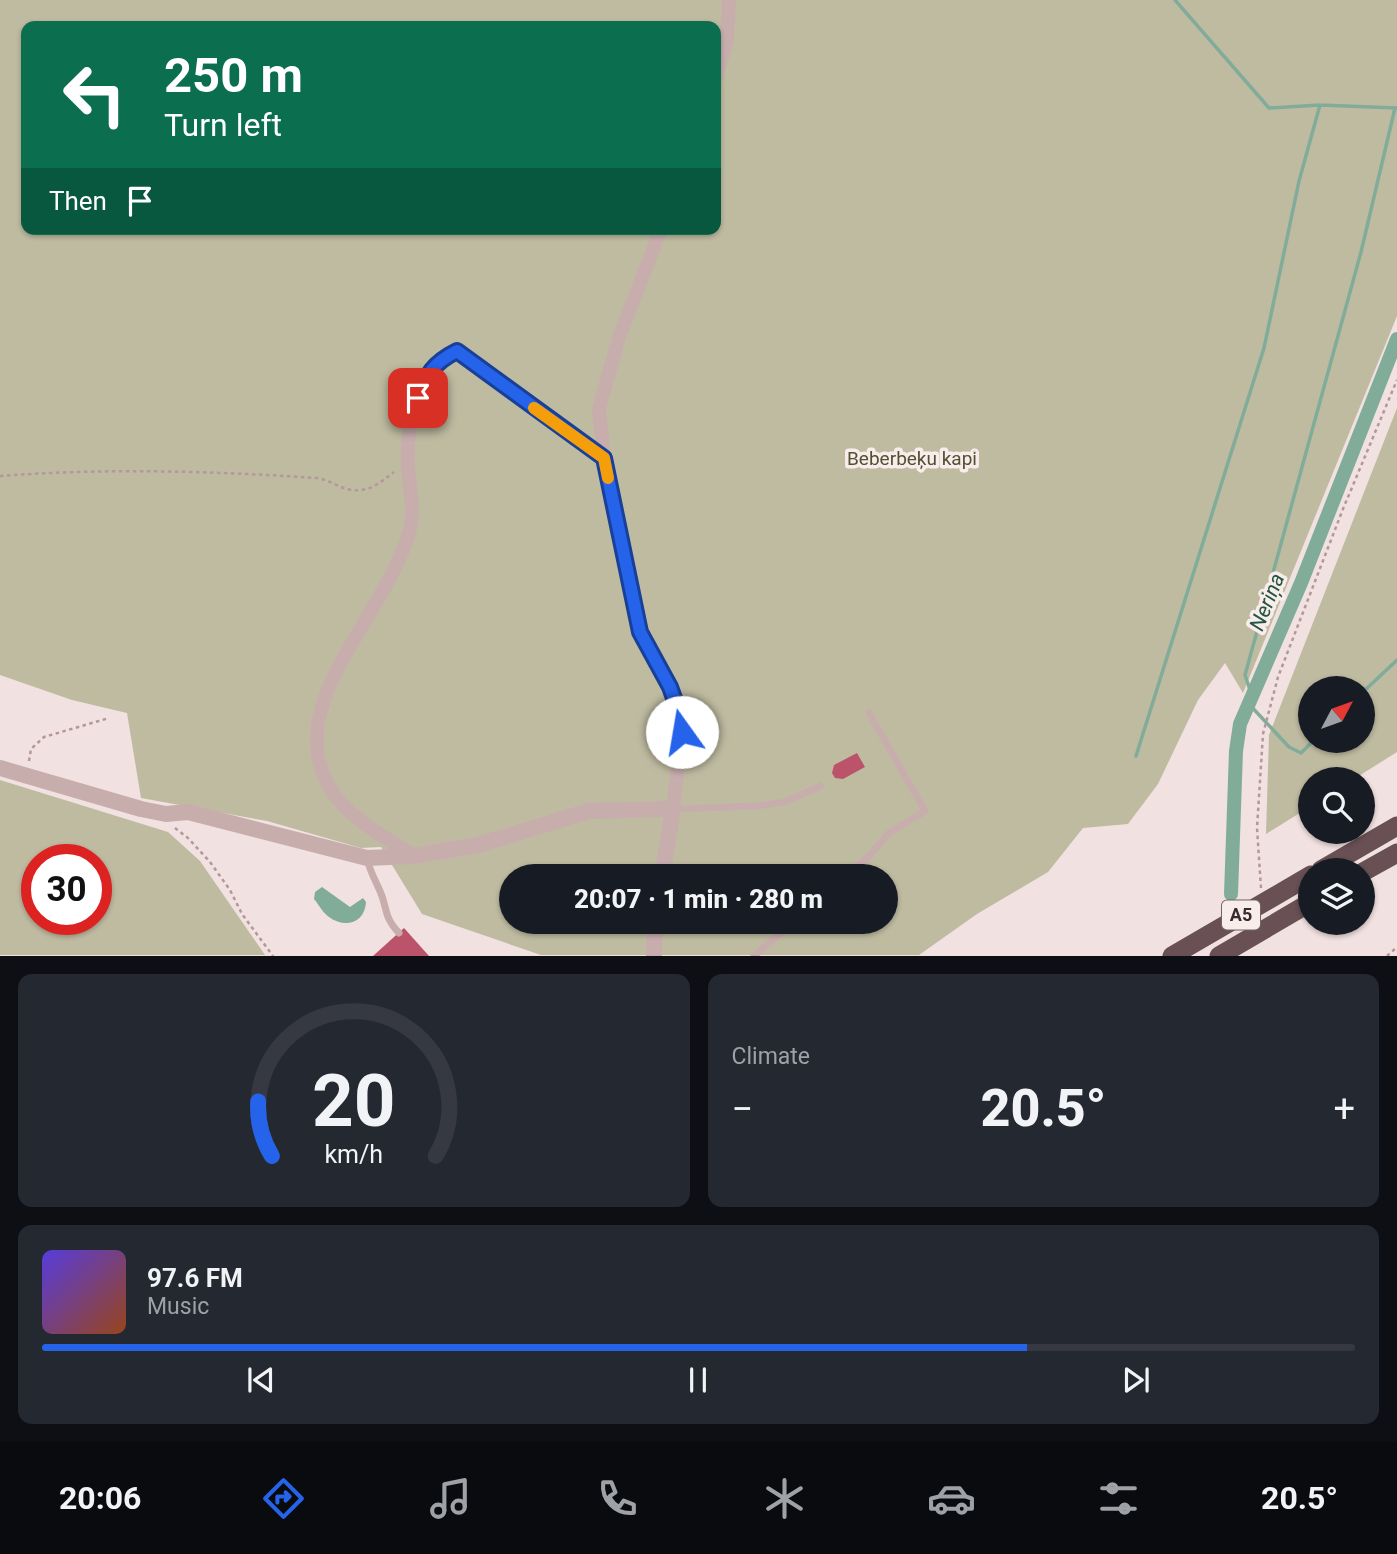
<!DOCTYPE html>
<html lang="en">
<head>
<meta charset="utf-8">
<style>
	:root { --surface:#171b24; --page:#242831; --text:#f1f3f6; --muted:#9ea1a6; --line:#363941; --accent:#2563eb }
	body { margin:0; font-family:Roboto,sans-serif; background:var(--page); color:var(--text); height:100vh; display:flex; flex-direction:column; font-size:26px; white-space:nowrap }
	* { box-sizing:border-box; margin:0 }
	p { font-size:23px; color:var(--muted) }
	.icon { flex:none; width:38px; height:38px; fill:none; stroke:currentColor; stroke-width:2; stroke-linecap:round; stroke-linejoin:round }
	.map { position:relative; height:956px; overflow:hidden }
	.side { display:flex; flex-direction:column; gap:18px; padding:18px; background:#0d0f14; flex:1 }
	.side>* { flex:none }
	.hud { position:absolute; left:21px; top:21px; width:700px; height:214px; border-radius:14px; box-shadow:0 2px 5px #0004; background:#0b6e4f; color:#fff; overflow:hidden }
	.needle { width:46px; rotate:49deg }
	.fabs { position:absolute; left:1298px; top:676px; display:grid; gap:14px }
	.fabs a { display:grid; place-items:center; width:77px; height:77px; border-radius:50%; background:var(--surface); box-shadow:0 2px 5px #0004; font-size:35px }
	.speed { position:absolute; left:21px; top:844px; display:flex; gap:14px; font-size:35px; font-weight:700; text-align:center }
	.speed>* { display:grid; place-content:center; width:91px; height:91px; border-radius:50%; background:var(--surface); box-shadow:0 2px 5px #0004; line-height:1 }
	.speed .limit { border:10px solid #d22; background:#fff; color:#111 }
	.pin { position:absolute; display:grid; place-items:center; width:60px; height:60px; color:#fff; margin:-30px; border-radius:14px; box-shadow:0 4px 10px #0006 }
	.me { position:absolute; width:77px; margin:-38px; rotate:347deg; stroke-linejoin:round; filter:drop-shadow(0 0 5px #0008) }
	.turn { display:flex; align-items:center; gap:24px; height:147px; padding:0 28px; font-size:32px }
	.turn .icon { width:91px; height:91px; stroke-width:2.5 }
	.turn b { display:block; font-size:49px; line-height:60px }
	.then { display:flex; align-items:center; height:66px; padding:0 28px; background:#0003; gap:14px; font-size:26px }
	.big { font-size:52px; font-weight:800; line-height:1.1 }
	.side .tile { flex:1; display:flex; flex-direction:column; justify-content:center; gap:10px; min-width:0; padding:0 24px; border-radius:14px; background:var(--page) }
	.side .dial { align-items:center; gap:0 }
	.dial svg { height:182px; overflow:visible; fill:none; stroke:var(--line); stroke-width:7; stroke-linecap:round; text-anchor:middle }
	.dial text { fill:var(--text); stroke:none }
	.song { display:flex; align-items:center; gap:21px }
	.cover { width:84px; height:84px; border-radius:10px; background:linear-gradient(135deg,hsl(250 70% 55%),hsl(20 70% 35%)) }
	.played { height:7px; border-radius:4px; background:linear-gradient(90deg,var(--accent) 75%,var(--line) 75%) }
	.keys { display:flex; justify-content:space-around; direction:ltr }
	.heat { display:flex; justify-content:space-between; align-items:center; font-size:38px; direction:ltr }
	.side .tiles { flex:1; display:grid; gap:18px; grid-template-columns:1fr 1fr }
	.tile:last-child { grid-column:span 2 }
	.trip { position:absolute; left:499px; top:864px; width:399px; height:70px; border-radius:35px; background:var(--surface); box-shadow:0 2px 5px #0004; font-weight:800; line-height:70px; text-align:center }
	.tabs { display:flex; height:112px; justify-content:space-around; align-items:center; background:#090b0e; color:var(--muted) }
	.tabs .icon { width:49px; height:49px }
	.tabs .current { color:var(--accent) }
	.tabs b { font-size:32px; color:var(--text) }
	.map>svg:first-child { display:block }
	.green { fill:#bfbba1; fill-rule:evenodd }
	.water { fill:#81ac9a }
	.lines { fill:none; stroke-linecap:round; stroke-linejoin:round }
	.stream { stroke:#81ac9a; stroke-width:3.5 }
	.canal { stroke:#81ac9a; stroke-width:14 }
	.building { fill:#bb536a }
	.path { stroke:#b49798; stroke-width:2.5; stroke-dasharray:3.5 3.5; stroke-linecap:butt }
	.service { stroke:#c8adad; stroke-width:7 }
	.minor { stroke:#c8adad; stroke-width:14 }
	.tertiary { stroke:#c8adad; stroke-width:16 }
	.trunk { stroke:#685054; stroke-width:19 }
	.route-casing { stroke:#184099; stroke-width:18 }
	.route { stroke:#2563eb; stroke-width:12 }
	.slow { stroke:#f59e0b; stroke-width:12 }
	.labels { text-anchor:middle; stroke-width:7; stroke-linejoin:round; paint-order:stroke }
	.shield { fill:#f9edec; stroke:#716566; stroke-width:2 }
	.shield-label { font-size:18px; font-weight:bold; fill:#372b2d }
	.park-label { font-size:19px; fill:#535031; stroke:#f9edec }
	.water-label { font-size:21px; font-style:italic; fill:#245542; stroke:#f9edec }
</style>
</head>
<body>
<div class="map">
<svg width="1397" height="956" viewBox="0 0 1397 956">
	<rect width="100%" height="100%" fill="#f1e1e0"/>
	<path class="green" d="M0 0H1397V316L1243 693 1225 663 1198 700 1158 784 1128 824 1083 828 1048 872 977 914 919 955H541L422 914 381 847 361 848 267 821 141 798 127 713 72 700 0 675ZM26 26H716V229H26ZM511 877H886V922H511Z
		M1397 408V752L1354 779H1311V806L1266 834 1269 735ZM1311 688H1363V740H1311Z
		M0 780 168 832 200 861 265 955H0ZM37 859H96V919H37Z"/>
	<path class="water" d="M322 887 350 907 363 898 366 902C365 923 345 929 329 917 323 913 319 905 314 899L315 892Z"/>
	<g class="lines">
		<path class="stream" d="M1175 0 1269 108 1320 105 1397 108
			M1363 692 1397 660
			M1252 696 1245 675 1361 252 1395 108
			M1248 703 1289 747 1301 753 1314 740
			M1136 756 1264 348 1299 181 1320 105"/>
		<path class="canal" d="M1231 894 1236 751 1240 724 1301 583 1397 339"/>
	</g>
	<path class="building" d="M857 753 865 767 843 779 835 778 832 773 834 765Z
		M404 928 429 956H373Z"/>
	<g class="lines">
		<path class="path" d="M0 476C105 468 212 471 316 478 329 479 340 489 352 490 370 492 381 482 394 472
			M29 761 31 749 44 737 109 718
			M175 828 188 838 210 862 230 890 242 914 273 956
			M1261 888 1257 828 1263 734 1278 677 1343 509 1397 380
			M1387 956 1397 947"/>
		<path class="service" d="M674 809 757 806 785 802 820 786
			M367 859C370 871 375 880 380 891 388 909 383 916 399 933
			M845 877 868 857 889 833 925 811 869 713
			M754 956 793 922"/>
		<path class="minor" d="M716 77 727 40 729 0
			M661 229 619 337 599 409 604 458 640 632 670 687 679 712 682 732 673 809
			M414 856C371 828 320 804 317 746 312 676 392 600 410 529 415 509 409 486 408 466 406 436 415 382 438 361 442 356 451 354 457 351L604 458"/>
		<path class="tertiary" d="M0 768 141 809 166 814 188 812 367 858 414 856 478 845 589 811 673 809 662 877
			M654 956 655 922"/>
		<path class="trunk" d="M1321 870 1397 826
			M1363 872 1397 853
			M1172 956 1311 875
			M1219 956 1311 902"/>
	</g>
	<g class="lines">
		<g class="route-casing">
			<path id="route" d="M418 398C427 374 433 363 457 351L604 458 640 632 670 687 679 712 682 732"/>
		</g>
		<use href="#route" class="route"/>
		<path class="slow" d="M534 408 604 458 608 478"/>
	</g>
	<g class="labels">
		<rect class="shield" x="1222" y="900.5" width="38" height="29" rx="5"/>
		<g class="shield-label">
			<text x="1241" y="921">A5</text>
		</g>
		<g class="park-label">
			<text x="912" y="465">Beberbeķu kapi</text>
		</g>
		<g class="water-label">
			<text transform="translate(1267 602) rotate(-68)" y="7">Neriņa</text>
		</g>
	</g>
</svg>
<div class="fabs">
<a><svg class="needle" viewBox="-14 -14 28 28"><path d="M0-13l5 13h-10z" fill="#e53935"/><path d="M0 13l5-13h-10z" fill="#9ea1a6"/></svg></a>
<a><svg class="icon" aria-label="search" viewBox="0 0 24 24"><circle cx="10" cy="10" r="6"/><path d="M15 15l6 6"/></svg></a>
<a><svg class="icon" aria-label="layers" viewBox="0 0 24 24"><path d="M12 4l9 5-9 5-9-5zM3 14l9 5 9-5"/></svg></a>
</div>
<div class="speed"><div class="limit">30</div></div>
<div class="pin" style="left:418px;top:398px;background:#d93025"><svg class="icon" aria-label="arrive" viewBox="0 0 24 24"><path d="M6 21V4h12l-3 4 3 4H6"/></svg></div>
<svg class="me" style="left:682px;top:732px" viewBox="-20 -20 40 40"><circle r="19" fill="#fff"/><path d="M0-13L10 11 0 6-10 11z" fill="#2563eb"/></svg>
<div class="trip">20:07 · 1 min · 280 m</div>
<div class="hud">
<div class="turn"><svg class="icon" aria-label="left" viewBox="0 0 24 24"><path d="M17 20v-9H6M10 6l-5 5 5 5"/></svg><div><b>250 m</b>Turn left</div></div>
<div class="then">Then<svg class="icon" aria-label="arrive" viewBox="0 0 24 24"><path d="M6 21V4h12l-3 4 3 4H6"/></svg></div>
</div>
</div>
<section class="side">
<div class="tiles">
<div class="tile dial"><svg viewBox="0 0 100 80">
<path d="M14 69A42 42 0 1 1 86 69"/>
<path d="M14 69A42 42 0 0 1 8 45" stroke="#2563eb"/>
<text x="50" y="56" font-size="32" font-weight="700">20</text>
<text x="50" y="72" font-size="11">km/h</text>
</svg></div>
<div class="tile"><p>Climate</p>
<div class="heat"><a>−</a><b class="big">20.5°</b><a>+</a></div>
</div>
<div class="tile">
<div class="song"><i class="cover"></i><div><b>97.6 FM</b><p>Music</p></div></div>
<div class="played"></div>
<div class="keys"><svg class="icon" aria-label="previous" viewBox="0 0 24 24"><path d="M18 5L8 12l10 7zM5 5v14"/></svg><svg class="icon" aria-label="pause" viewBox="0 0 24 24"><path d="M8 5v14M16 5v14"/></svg><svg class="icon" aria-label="next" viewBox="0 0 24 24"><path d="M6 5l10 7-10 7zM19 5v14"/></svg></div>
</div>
</div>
</section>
<nav class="tabs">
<b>20:06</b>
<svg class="icon current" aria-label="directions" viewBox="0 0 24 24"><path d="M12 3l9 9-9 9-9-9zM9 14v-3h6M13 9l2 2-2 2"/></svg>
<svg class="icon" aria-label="music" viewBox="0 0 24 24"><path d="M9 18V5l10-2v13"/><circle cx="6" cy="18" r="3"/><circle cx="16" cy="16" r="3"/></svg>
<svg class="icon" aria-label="phone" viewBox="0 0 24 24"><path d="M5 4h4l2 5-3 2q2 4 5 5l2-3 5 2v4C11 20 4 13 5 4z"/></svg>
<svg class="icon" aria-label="climate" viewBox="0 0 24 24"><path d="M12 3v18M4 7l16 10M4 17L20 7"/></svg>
<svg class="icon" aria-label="car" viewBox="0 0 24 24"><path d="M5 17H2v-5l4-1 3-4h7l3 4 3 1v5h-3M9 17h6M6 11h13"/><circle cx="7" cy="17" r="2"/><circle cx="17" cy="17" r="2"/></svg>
<svg class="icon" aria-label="filters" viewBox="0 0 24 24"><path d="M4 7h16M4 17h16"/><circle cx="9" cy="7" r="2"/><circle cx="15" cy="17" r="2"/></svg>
<b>20.5°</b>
</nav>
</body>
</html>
